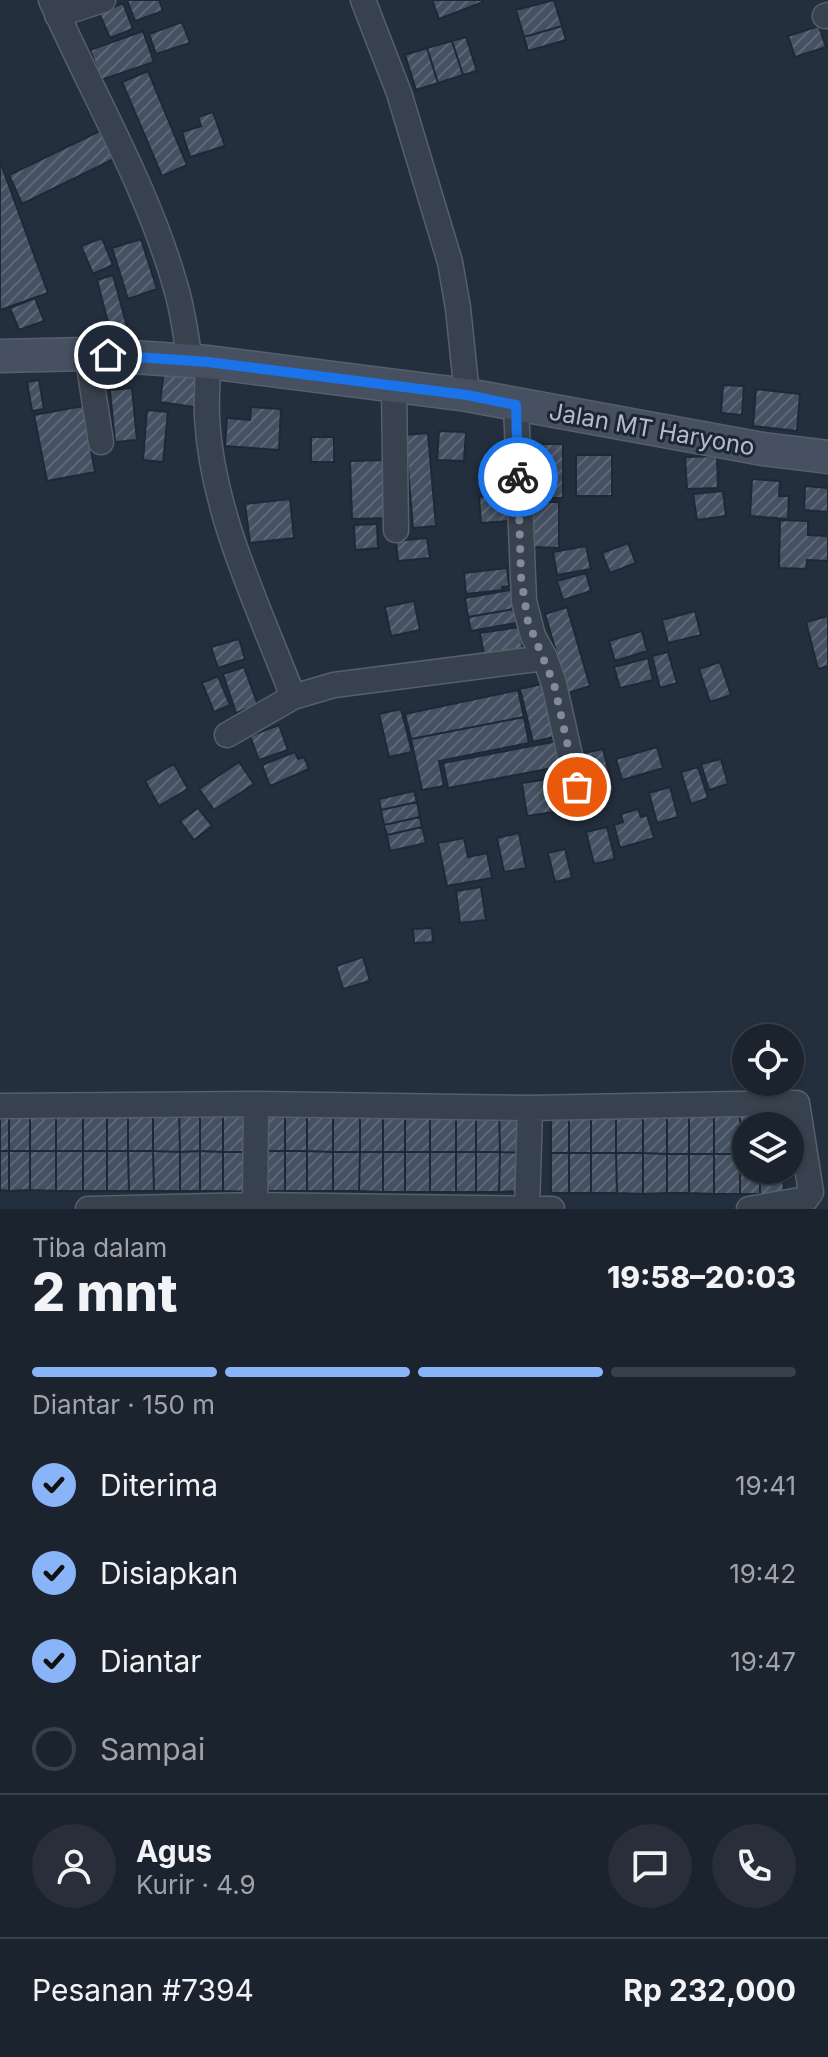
<!DOCTYPE html>
<html lang="id">
<meta charset="utf-8">
<style>
:root{--surface:#1b232e;--page:#282f3a;--text:#f1f3f6;--muted:#a0a4aa;--line:#39404a;--accent:#8ab4f8}
body{margin:0;font-family:Inter,sans-serif;background:var(--page);color:var(--text);height:100vh;display:flex;flex-direction:column;font-size:30px;white-space:nowrap}
*{box-sizing:border-box;margin:0}
p{font-size:26px;color:var(--muted)}
.icon{flex:none;width:44px;height:44px;fill:none;stroke:currentColor;stroke-width:2;stroke-linecap:round;stroke-linejoin:round}
.map{position:relative;height:1209px;overflow:hidden}
.sheet{display:flex;flex-direction:column;background:var(--surface);flex:1}
.sheet>*{flex:none}
.buttons{position:absolute;left:732px;top:1024px;display:grid;gap:16px}
.buttons a{display:grid;place-items:center;width:72px;height:72px;border-radius:50%;background:var(--surface);box-shadow:0 2px 6px #0004,0 0 0 2px var(--line);font-size:40px}
.pin{position:absolute;display:grid;place-items:center;width:68px;height:68px;color:#fff;margin:-34px;border:4px solid #fff;border-radius:50%;box-shadow:0 2px 8px #0007}
.courier{position:absolute;display:grid;place-items:center;width:80px;height:80px;margin:-40px;border:6px solid #1a73e8;border-radius:50%;background:#fff;color:#222;box-shadow:0 2px 10px #0007}
.overview em{font-style:normal;font-weight:800}
.overview div{display:flex;flex-direction:column-reverse}
.overview{display:flex;align-items:center;justify-content:space-between;height:136px;padding:0 32px}
h1{font-size:52px;font-weight:800;line-height:60px}
.bar{display:grid;grid-template-columns:repeat(4,1fr);gap:12px 8px;align-content:center;height:96px;padding:0 32px}
.bar i{height:10px;border-radius:6px;background:var(--line)}
.bar .on{background:var(--accent)}
.bar p{grid-column:span 4}
.line{display:flex;align-items:center;gap:20px;padding:0 32px;border-top:2px solid var(--line)}
.line div{flex:1}
.round{display:grid;place-items:center;flex:none;width:84px;height:84px;border-radius:42px;background:var(--page)}
ol{padding:0 32px;list-style:none}
li{display:flex;align-items:center;gap:24px;height:88px}
li p{margin-inline-start:auto}
li .icon{padding:8px;border-radius:50%;background:var(--accent);color:#111;stroke-width:4}
li:last-child{color:var(--muted)}
li i{width:44px;height:44px;border:4px solid var(--line);border-radius:50%}
.map>svg:first-child{display:block}
.building{fill:url(#building-hatch);stroke:#1f2835;stroke-width:2}
.lines{fill:none;stroke-linecap:round;stroke-linejoin:round}
.street-casing{stroke:#565f6c;stroke-width:27}
.secondary-casing{stroke:#565f6c;stroke-width:35}
.street{stroke:#38414e;stroke-width:24}
.secondary{stroke:#465061;stroke-width:32}
.done{stroke:#828b98;stroke-width:8;stroke-dasharray:0 14.4}
.route{stroke:#1a73e8;stroke-width:10}
.labels{text-anchor:middle;dominant-baseline:central;stroke-width:6;stroke-linejoin:round;paint-order:stroke}
.street-label{font-size:24px;fill:#b4bcc9;stroke:#1d2633}
</style>
<div class="map">
<svg width="828" height="1209" viewBox="0 0 828 1209">
<defs>
<pattern id="building-hatch" width="6" height="6" patternUnits="userSpaceOnUse" patternTransform="scale(2)"><rect width="6" height="6" fill="#455162"/><path d="M-1 1l2-2M0 6l6-6M5 7l2-2" fill="none" stroke="#5d6877"/></pattern>
</defs>
<rect width="100%" height="100%" fill="#242f3e"/>
<path class="building" d="M127,0H159L163,11L135,21Z
M432,0H482L483,2L439,19Z
M554,0L562,26L524,37L516,10Z
M123,3L133,29L110,38L99,13Z
M182,22L190,43L156,54L149,34Z
M562,26L566,40L528,51L524,37Z
M819,26L826,47L795,57L788,36Z
M143,31L154,62L101,80L90,50Z
M466,37L477,71L463,75L452,41Z
M452,41L463,75L438,83L427,48Z
M427,48L438,83L416,90L405,55Z
M148,71L187,165L162,176L122,82Z
M213,112L225,146L190,157L182,132L201,126L198,117Z
M106,128L120,156L22,204L9,175Z
M0,161L48,293L0,310Z
M102,238L113,265L93,274L81,246Z
M141,239L157,289L128,299L112,248Z
M113,275L128,330L111,334L97,280Z
M35,298L44,321L19,330L10,308Z
M164,371L204,376L200,408L160,402Z
M39,380L44,409L32,411L27,382Z
M723,385L744,386L742,415L721,413Z
M132,388L137,440L115,442L110,390Z
M756,389L800,394L797,431L753,426Z
M83,406L95,472L47,481L34,415Z
M251,407L281,409L279,450L225,446L227,418L250,420Z
M147,410L168,412L163,462L143,460Z
M439,431L466,432L464,461L437,460Z
M428,433L436,526L413,528L405,435Z
M311,437H334V462H311Z
M534,444H563V498H534Z
M576,455H612V496H576Z
M717,456L718,488L687,489L685,457Z
M387,460L389,518L352,519L350,461Z
M752,479L780,481L779,496H789L788,519L750,516Z
M805,486L828,488V512L804,510Z
M723,491L726,516L697,520L693,494Z
M509,495L511,521L481,523L479,497Z
M290,499L294,538L250,543L245,504Z
M533,502H559V548L533,547Z
M780,520L808,521V535L828,536V561L807,560L806,569L779,568Z
M377,524L378,548L355,550L354,525Z
M427,538L430,558L398,561L396,541Z
M628,543L636,563L610,573L602,553Z
M586,546L591,569L557,575L553,552Z
M507,568L509,586L502,587L503,590L466,594L464,573Z
M586,573L591,591L563,600L557,581Z
M516,589L520,608L468,617L465,598Z
M414,601L420,630L391,636L385,607Z
M567,607L590,686L568,693L545,614Z
M520,608L522,622L471,631L468,617Z
M695,611L701,635L668,643L662,620Z
M828,616V666L818,669L806,622Z
M519,627L523,650L484,655L480,633Z
M642,631L647,651L615,661L609,641Z
M239,639L245,659L218,668L211,647Z
M668,652L677,683L660,688L652,656Z
M648,658L653,680L620,688L614,667Z
M720,662L731,695L710,702L699,669Z
M244,667L258,705L236,713L223,674Z
M218,676L230,705L214,712L202,683Z
M546,683L558,736L533,742L520,689Z
M518,690L524,717L411,739L405,714Z
M401,709L412,752L389,757L379,714Z
M524,717L529,743L439,761L444,786L422,790L411,739Z
M279,725L288,750L259,760L250,736Z
M558,741L563,766L448,788L443,763Z
M657,747L663,768L622,780L616,759Z
M603,749L614,791L586,798L575,755Z
M295,752L298,759L304,757L309,769L270,786L262,765Z
M721,759L728,784L709,790L701,764Z
M239,762L254,784L214,810L199,789Z
M174,764L188,789L159,806L145,781Z
M698,767L708,798L691,804L681,772Z
M556,778L561,811L527,816L522,783Z
M670,787L678,817L657,823L649,793Z
M414,791L417,802L381,810L379,799Z
M417,802L420,817L384,825L381,810Z
M198,808L212,826L194,840L180,821Z
M638,809L641,817L647,815L654,838L620,848L614,825L623,822L621,814Z
M420,817L422,827L387,835L384,825Z
M422,827L426,843L390,851L387,835Z
M607,827L615,859L594,864L586,832Z
M519,833L526,868L504,872L497,838Z
M464,838L468,857L487,853L492,878L447,886L438,843Z
M565,849L572,878L555,882L548,853Z
M481,887L486,920L460,923L456,891Z
M432,928L433,942L414,943L413,929Z
M363,957L370,981L343,989L336,966Z
M0,1107H9V1151H0Z
M9,1107H30V1151H9Z
M30,1107L56,1108V1151H30Z
M56,1108H83V1151H56Z
M83,1108H107V1151H83Z
M107,1108H128V1151H107Z
M128,1108H153V1151H128Z
M153,1108H179L180,1152L153,1151Z
M179,1108H200V1151L180,1152Z
M200,1108H223V1152L200,1151Z
M223,1108H253L254,1152H223Z
M267,1108H285V1151H267Z
M285,1108H307V1151H285Z
M307,1108H333V1152L307,1151Z
M333,1108H360V1152H333Z
M360,1108H383V1152H360Z
M383,1108H405V1152H383Z
M405,1108L430,1109V1152H405Z
M430,1109H456V1152H430Z
M456,1109H476V1152H456Z
M476,1109H499L500,1152H476Z
M499,1109L522,1113L523,1153L500,1152Z
M551,1110H569V1153H551Z
M569,1110H591V1153H569Z
M591,1110H616V1153H591Z
M616,1110H643V1153H616Z
M643,1110H667V1154L643,1153Z
M667,1110L689,1111V1154H667Z
M689,1111H714V1154H689Z
M714,1111H740V1154H714Z
M740,1111H760V1126H746V1154H740Z
M760,1111H783V1126H760Z
M0,1151H9V1191L0,1190Z
M9,1151H30V1190L9,1191Z
M30,1151H56V1191L30,1190Z
M56,1151H83V1191H56Z
M83,1151H107V1191H83Z
M107,1151H128L129,1191H107Z
M128,1151H153L154,1191H129Z
M153,1151L180,1152V1191H154Z
M200,1151L223,1152V1191H200Z
M200,1151V1191H180V1152Z
M267,1151H285V1191H267Z
M285,1151H307V1191H285Z
M307,1151L333,1152V1191H307Z
M223,1152H254L253,1192L223,1191Z
M333,1152H360L359,1191H333Z
M360,1152H383V1192L359,1191Z
M383,1152H405V1192H383Z
M405,1152H430V1192H405Z
M430,1152H456V1192H430Z
M456,1152H476V1192H456Z
M476,1152H500L499,1192H476Z
M500,1152L523,1153V1191L499,1192Z
M551,1153H569V1193H551Z
M569,1153H591V1193H569Z
M591,1153H616L617,1193H591Z
M616,1153H643V1194L617,1193Z
M643,1153L667,1154V1193L643,1194Z
M667,1154H689V1193H667Z
M689,1154H714V1194L689,1193Z
M714,1154H740V1194H714Z
M740,1154H746V1170H760V1194H740Z
M760,1170H783L784,1194H760Z"/>
<g class="lines">
<g class="street-casing">
<path id="street" d="M51,0C93,95 148,188 176,288C183,311 186,337 190,361
M363,0L399,93L450,262L458,308L467,395
M57,15L103,0
M825,16L828,15
M87,354L101,442
M208,362C208,380 206,399 207,417C212,514 259,607 293,697
M394,387L396,530
M516,405L524,601L533,636L545,658L554,684L577,787
M227,735L293,697L334,685L545,658
M0,1106L256,1104L530,1108L797,1103L811,1192L806,1199L749,1209
M255,1205L256,1104
M88,1209L255,1205L552,1209
M527,1209L530,1108"/>
</g>
<g class="secondary-casing">
<path id="secondary" d="M0,356L87,354L208,362L467,395L763,449L828,457"/>
</g>
<use href="#street" class="street"/>
<use href="#secondary" class="secondary"/>
</g>
<g class="lines">
<path class="done" d="M518,477L521,577L528,622L554,684L577,787"/>
<path class="route" d="M108,355L208,362L467,395L516,405L518,477"/>
</g>
<g class="labels">
<g class="street-label">
<text transform="translate(652 429) rotate(10)">Jalan MT Haryono</text>
</g>
</g>
</svg>
<div class="buttons">
<a><svg class="icon" aria-label="locate" viewBox="0 0 24 24"><circle cx="12" cy="12" r="6"/><path d="M12 2v4M12 18v4M2 12h4M18 12h4"/></svg></a>
<a><svg class="icon" aria-label="layers" viewBox="0 0 24 24"><path d="M12 4l9 5-9 5-9-5zM3 14l9 5 9-5"/></svg></a>
</div>
<div class="pin" style="left:577px;top:787px;background:#ea580c"><svg class="icon" aria-label="bag" viewBox="0 0 24 24"><path d="M5 8h14l-1 12H6zM9 8a3 3 0 0 1 6 0"/></svg></div>
<div class="pin" style="left:108px;top:355px;background:#1f2937"><svg class="icon" aria-label="home" viewBox="0 0 24 24"><path d="M3 11l9-7 9 7M6 9v11h12V9"/></svg></div>
<div class="courier" style="left:518px;top:477px"><svg class="icon" aria-label="bike" viewBox="0 0 24 24"><circle cx="6" cy="16" r="4"/><circle cx="18" cy="16" r="4"/><path d="M6 16l4-8h5l3 8M10 8l3 8H6M13 5h3"/></svg></div>
</div>
<section class="sheet">
<div class="overview"><div><h1>2 mnt</h1><p>Tiba dalam</p></div><em>19:58–20:03</em></div>
<div class="bar"><i class="on"></i><i class="on"></i><i class="on"></i><i></i><p>Diantar · 150 m</p></div>
<ol>
<li><svg class="icon" aria-label="check" viewBox="0 0 24 24"><path d="M5 12l5 5 9-10"/></svg>Diterima<p>19:41</p></li>
<li><svg class="icon" aria-label="check" viewBox="0 0 24 24"><path d="M5 12l5 5 9-10"/></svg>Disiapkan<p>19:42</p></li>
<li><svg class="icon" aria-label="check" viewBox="0 0 24 24"><path d="M5 12l5 5 9-10"/></svg>Diantar<p>19:47</p></li>
<li><i></i>Sampai</li>
</ol>
<div class="line" style="height:144px"><a class="round"><svg class="icon" aria-label="person" viewBox="0 0 24 24"><circle cx="12" cy="8" r="4"/><path d="M4 21q1-7 8-7t8 7"/></svg></a><div><b>Agus</b><p>Kurir · 4.9</p></div><a class="round"><svg class="icon" aria-label="chat" viewBox="0 0 24 24"><path d="M4 5h16v11H9l-5 4z"/></svg></a><a class="round"><svg class="icon" aria-label="phone" viewBox="0 0 24 24"><path d="M5 4h4l2 5-3 2q2 4 5 5l2-3 5 2v4C11 20 4 13 5 4z"/></svg></a></div>
<div class="line" style="height:104px"><div>Pesanan #7394</div><b>Rp 232,000</b></div>
</section>
